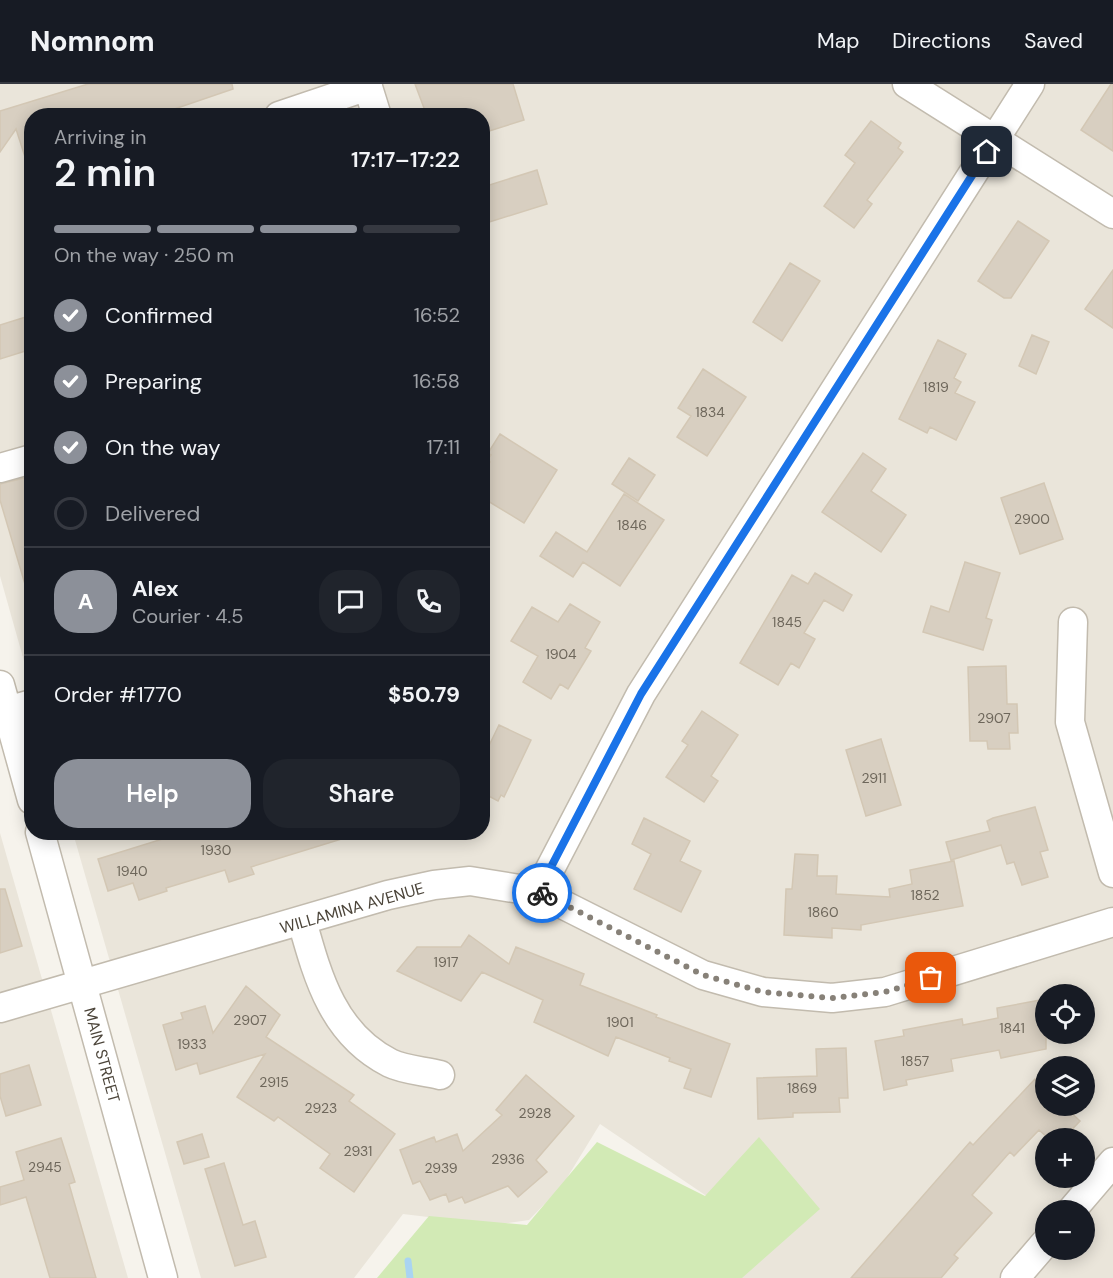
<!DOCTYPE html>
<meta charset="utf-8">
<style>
:root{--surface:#171b24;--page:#20242c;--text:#f1f3f6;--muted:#9ea1a6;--line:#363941;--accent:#8c9099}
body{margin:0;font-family:"DM Sans",sans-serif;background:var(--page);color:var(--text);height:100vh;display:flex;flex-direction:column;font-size:22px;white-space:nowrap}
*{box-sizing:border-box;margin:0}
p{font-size:20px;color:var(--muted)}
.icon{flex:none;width:33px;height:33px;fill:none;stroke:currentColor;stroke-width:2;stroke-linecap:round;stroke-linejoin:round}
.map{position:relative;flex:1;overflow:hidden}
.drawer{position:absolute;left:24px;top:24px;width:466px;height:732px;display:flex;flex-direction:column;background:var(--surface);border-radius:24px;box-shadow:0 3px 15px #0003}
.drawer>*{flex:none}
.tools{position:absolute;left:1035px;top:900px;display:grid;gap:12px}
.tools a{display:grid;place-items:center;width:60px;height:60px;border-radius:50%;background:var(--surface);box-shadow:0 3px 15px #0003;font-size:30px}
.pin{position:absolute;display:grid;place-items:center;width:51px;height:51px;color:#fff;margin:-26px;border-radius:12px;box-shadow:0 3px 9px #0006}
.courier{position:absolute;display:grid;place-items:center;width:60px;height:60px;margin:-30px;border:4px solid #1a73e8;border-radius:50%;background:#fff;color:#222;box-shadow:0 2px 8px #0007}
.head em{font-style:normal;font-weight:600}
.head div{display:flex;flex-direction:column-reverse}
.head{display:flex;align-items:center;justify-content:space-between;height:102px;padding:0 30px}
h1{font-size:39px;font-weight:600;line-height:45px}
.bar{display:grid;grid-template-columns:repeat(4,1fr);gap:9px 6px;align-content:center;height:72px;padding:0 30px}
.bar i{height:8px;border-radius:4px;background:var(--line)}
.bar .active{background:var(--accent)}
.bar p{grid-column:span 4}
.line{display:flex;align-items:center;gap:15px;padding:0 30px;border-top:2px solid var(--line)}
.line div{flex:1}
.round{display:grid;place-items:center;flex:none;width:63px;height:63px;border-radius:24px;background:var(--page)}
ol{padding:0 30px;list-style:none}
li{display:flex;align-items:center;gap:18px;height:66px}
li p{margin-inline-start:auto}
li .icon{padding:6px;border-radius:50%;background:var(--accent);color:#fff;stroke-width:4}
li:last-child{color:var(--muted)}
li i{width:33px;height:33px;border:3px solid var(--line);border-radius:50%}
.primary-button{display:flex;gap:12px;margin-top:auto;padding:12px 30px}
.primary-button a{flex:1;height:69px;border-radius:24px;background:var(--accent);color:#fff;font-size:24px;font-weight:600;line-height:69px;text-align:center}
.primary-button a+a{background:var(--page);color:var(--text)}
header{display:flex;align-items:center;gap:36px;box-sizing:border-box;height:84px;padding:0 30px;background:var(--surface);border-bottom:2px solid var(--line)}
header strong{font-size:28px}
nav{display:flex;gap:33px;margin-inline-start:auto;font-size:21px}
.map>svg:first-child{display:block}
.residential{fill:#eae5da;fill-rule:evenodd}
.green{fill:#d2eab5}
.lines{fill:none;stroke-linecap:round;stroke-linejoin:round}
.stream{stroke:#a9d4f2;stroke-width:7}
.building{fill:#d8cfc1;stroke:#d3c7b4;stroke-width:1.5}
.minor-casing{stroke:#c2bbae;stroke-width:31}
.minor{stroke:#fff;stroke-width:28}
.done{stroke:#878178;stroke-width:6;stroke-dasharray:0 10.8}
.route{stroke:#1a73e8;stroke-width:8}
.labels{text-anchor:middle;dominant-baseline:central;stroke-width:5;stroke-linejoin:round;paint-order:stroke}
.number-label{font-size:14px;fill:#6e675b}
.street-label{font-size:16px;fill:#4b4439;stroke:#fff}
</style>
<header>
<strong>Nomnom</strong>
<nav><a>Map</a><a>Directions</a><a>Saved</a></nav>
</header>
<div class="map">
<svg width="1113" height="1194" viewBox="0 0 1113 1194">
<rect width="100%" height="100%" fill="#f6f3ec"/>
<path class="residential" d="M0,0H1113V1194H711L748,1140L600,1040L562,1102L529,1136L495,1141L403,1130L354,1194H201L73,749L483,748V32H32L31,602L0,492ZM1046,910H1084V950H1046ZM1046,982H1084V1022H1046ZM1046,1054H1084V1094H1046ZM1046,1126H1084V1166H1046Z
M0,749L128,1194H0Z"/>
<path class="green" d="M759,1053L820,1125L742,1194H377L429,1132L527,1141L597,1058L705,1112Z"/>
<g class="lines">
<path class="stream" d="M408,1177L410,1194"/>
</g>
<path class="building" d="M88,0H232L233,5L154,32H32V79H27L16,45L0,68V27Z
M415,0H513L524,36L483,49V32H427Z
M1111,0H1113V67L1081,46Z
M871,37L901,59L898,64L903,68L867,116L872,120L854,144L824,122L855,79L845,71Z
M537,86L547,120L483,140V103Z
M1018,137L1049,157L1011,214H1004L978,197Z
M790,179L820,197L782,257L753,238Z
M1113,186V244L1085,225Z
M32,231V265L0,275V241Z
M1032,251L1049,258L1036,290L1019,282Z
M938,256L966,270L954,294L961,298L955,309L975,318L956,356L930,343L927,349L899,335Z
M703,285L746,313L707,372L677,353L691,332L678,324Z
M500,350L557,386L524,439L483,414V389L490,378L487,376L491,371L488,369Z
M863,369L886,385L871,407L906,431L881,468L822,428Z
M629,374L655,391L638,417L612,400Z
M32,392V506L27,507L0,416V400Z
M1044,399L1063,455L1020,470L1001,414Z
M624,410L664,436L620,502L583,478L573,493L540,472L556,448L587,468Z
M965,478L1000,489L986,534L992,536L983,566L923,548L931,522L949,528Z
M815,489L852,511L843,527L824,516L804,549L815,555L799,584L791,579L778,601L740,579L792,491L808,500Z
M570,520L600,538L585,564L591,567L568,605L560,600L551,615L523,598L538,572L511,557L532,523L558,538Z
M1006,582L1007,620H1017L1018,649H1009L1010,665H988L987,657H970L968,583Z
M702,627L738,651L711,692L718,697L704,718L666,693L688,661L682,657Z
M499,641L531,656L504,713L501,711L498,717L483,709V674Z
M881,655L901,721L866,732L846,666Z
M1035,723L1048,766L1040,768L1048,793L1022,801L1014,778L1007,780L1001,761L951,776L946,758L990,747L987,737L993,734Z
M644,734L690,757L680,777L701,787L681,828L634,805L651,770L632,760Z
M185,748H204L205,754L221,748H347L348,753L251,783L254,790L229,798L225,786L166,804L167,807L139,816L133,799L108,807L98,775Z
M795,770L818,771L817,792H837L836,810L890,813L889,805L912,800L910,786L954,777L963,822L861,841V846L832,844V854L784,851L786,805H792Z
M0,805H5L22,862L0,869Z
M469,851L509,880L516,863L584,890L580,901L657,931L656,933L730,960L711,1013L684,1004L691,985L669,977L670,974L616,953L608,972L534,938L543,916L482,888L461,917L397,887L417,863H461Z
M246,902L280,931L266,953L354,1011L349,1017L395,1050L354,1108L320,1084L330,1070L278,1033L274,1037L237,1013L265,970L200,990L197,979L176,986L163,941L183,935L181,929L205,922L213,949Z
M1046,915V965L1001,974L999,966L951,975L953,987L906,996L907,1001L884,1006L875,957L904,952L903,946L962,935L963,941L998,934L997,924Z
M846,964L848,1014H839L840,1028L793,1029V1033L758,1035L757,994L817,992L816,965Z
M29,981L41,1021L6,1032L0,1012V990Z
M526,991L574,1032L536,1076L547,1088L518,1113L508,1102L465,1119L462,1113L449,1118L446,1110L430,1116L420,1097L413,1100L400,1066L434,1053L436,1058L457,1050L463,1067L502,1031L496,1026Z
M1035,995L1046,1005V1022H1064L1080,1037L1064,1054H1048L1039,1046L1014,1072L1010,1068L972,1111L992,1129L954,1171L958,1174L941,1194H851L970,1058L973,1061Z
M202,1050L209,1073L184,1080L177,1058Z
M61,1054L75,1098L69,1100L96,1194H50L26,1113L0,1121V1103L24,1096L16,1068Z
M224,1079L243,1141L255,1137L266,1173L235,1182L205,1085Z"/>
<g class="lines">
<g class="minor-casing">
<path id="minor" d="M367,0L377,32
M907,0L1113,130
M279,32L368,2
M0,384L32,375
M1073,538L1070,638L1113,789
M0,601L32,716
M7,627L32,620
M40,748L163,1194
M538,808L641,610L1030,0
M302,837C318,894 333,950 390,979C404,986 425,987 440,991
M0,924L388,811L434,801L470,797L538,808L703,891L763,908L832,914L885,908L1113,838
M1072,1126L1113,1078
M1015,1194L1046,1158"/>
</g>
<use href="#minor" class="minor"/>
</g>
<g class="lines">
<path class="done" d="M542,809L703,891L763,908L832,914L885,908L931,894"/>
<path class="route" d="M542,809L538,808L641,610L987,68"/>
</g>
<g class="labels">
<g class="number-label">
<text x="936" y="303">1819</text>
<text x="710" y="328">1834</text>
<text x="1032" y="435">2900</text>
<text x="632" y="441">1846</text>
<text x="787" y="538">1845</text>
<text x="561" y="570">1904</text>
<text x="994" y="634">2907</text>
<text x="874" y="694">2911</text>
<text x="216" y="766">1930</text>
<text x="132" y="787">1940</text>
<text x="925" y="811">1852</text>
<text x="823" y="828">1860</text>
<text x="446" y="878">1917</text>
<text x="250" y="936">2907</text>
<text x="620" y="938">1901</text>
<text x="1012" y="944">1841</text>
<text x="192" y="960">1933</text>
<text x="915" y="977">1857</text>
<text x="274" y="998">2915</text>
<text x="802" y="1004">1869</text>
<text x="321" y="1024">2923</text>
<text x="535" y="1029">2928</text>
<text x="358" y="1067">2931</text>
<text x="508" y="1075">2936</text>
<text x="45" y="1083">2945</text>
<text x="441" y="1084">2939</text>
</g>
<g class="street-label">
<text transform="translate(352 824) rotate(-16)">WILLAMINA AVENUE</text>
<text transform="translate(102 971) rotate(75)">MAIN STREET</text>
</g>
</g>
</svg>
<div class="tools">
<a><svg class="icon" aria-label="locate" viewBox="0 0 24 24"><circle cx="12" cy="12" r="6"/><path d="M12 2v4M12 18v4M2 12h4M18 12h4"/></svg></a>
<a><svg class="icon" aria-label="layers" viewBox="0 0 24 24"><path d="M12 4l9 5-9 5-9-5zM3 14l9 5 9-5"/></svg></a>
<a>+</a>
<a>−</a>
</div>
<div class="pin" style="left:931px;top:894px;background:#ea580c"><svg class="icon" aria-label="bag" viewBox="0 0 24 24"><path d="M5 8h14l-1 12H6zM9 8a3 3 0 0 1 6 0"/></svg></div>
<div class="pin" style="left:987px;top:68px;background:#1f2937"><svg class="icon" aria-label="home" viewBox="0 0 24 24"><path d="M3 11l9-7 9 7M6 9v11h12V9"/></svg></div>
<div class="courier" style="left:542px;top:809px"><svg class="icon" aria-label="bike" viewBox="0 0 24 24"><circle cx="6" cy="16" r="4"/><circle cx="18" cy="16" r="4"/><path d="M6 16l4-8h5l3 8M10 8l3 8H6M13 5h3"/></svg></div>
<section class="drawer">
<div class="head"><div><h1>2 min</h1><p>Arriving in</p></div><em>17:17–17:22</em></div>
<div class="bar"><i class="active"></i><i class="active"></i><i class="active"></i><i></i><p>On the way · 250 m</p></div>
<ol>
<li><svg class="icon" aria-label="check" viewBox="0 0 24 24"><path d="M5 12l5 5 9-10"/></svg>Confirmed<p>16:52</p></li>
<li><svg class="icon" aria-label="check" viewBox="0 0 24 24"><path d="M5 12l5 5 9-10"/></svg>Preparing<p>16:58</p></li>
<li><svg class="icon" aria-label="check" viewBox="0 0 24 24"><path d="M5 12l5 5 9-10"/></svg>On the way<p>17:11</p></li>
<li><i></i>Delivered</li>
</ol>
<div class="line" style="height:108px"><b class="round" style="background:var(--accent);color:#fff">A</b><div><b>Alex</b><p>Courier · 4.5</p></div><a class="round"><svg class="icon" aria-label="chat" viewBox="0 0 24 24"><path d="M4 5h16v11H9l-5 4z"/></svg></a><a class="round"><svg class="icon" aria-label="phone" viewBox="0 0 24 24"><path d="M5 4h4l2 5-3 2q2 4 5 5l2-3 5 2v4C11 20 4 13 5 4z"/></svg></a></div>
<div class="line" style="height:78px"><div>Order #1770</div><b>$50.79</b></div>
<div class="primary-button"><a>Help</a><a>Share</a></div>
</section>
</div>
